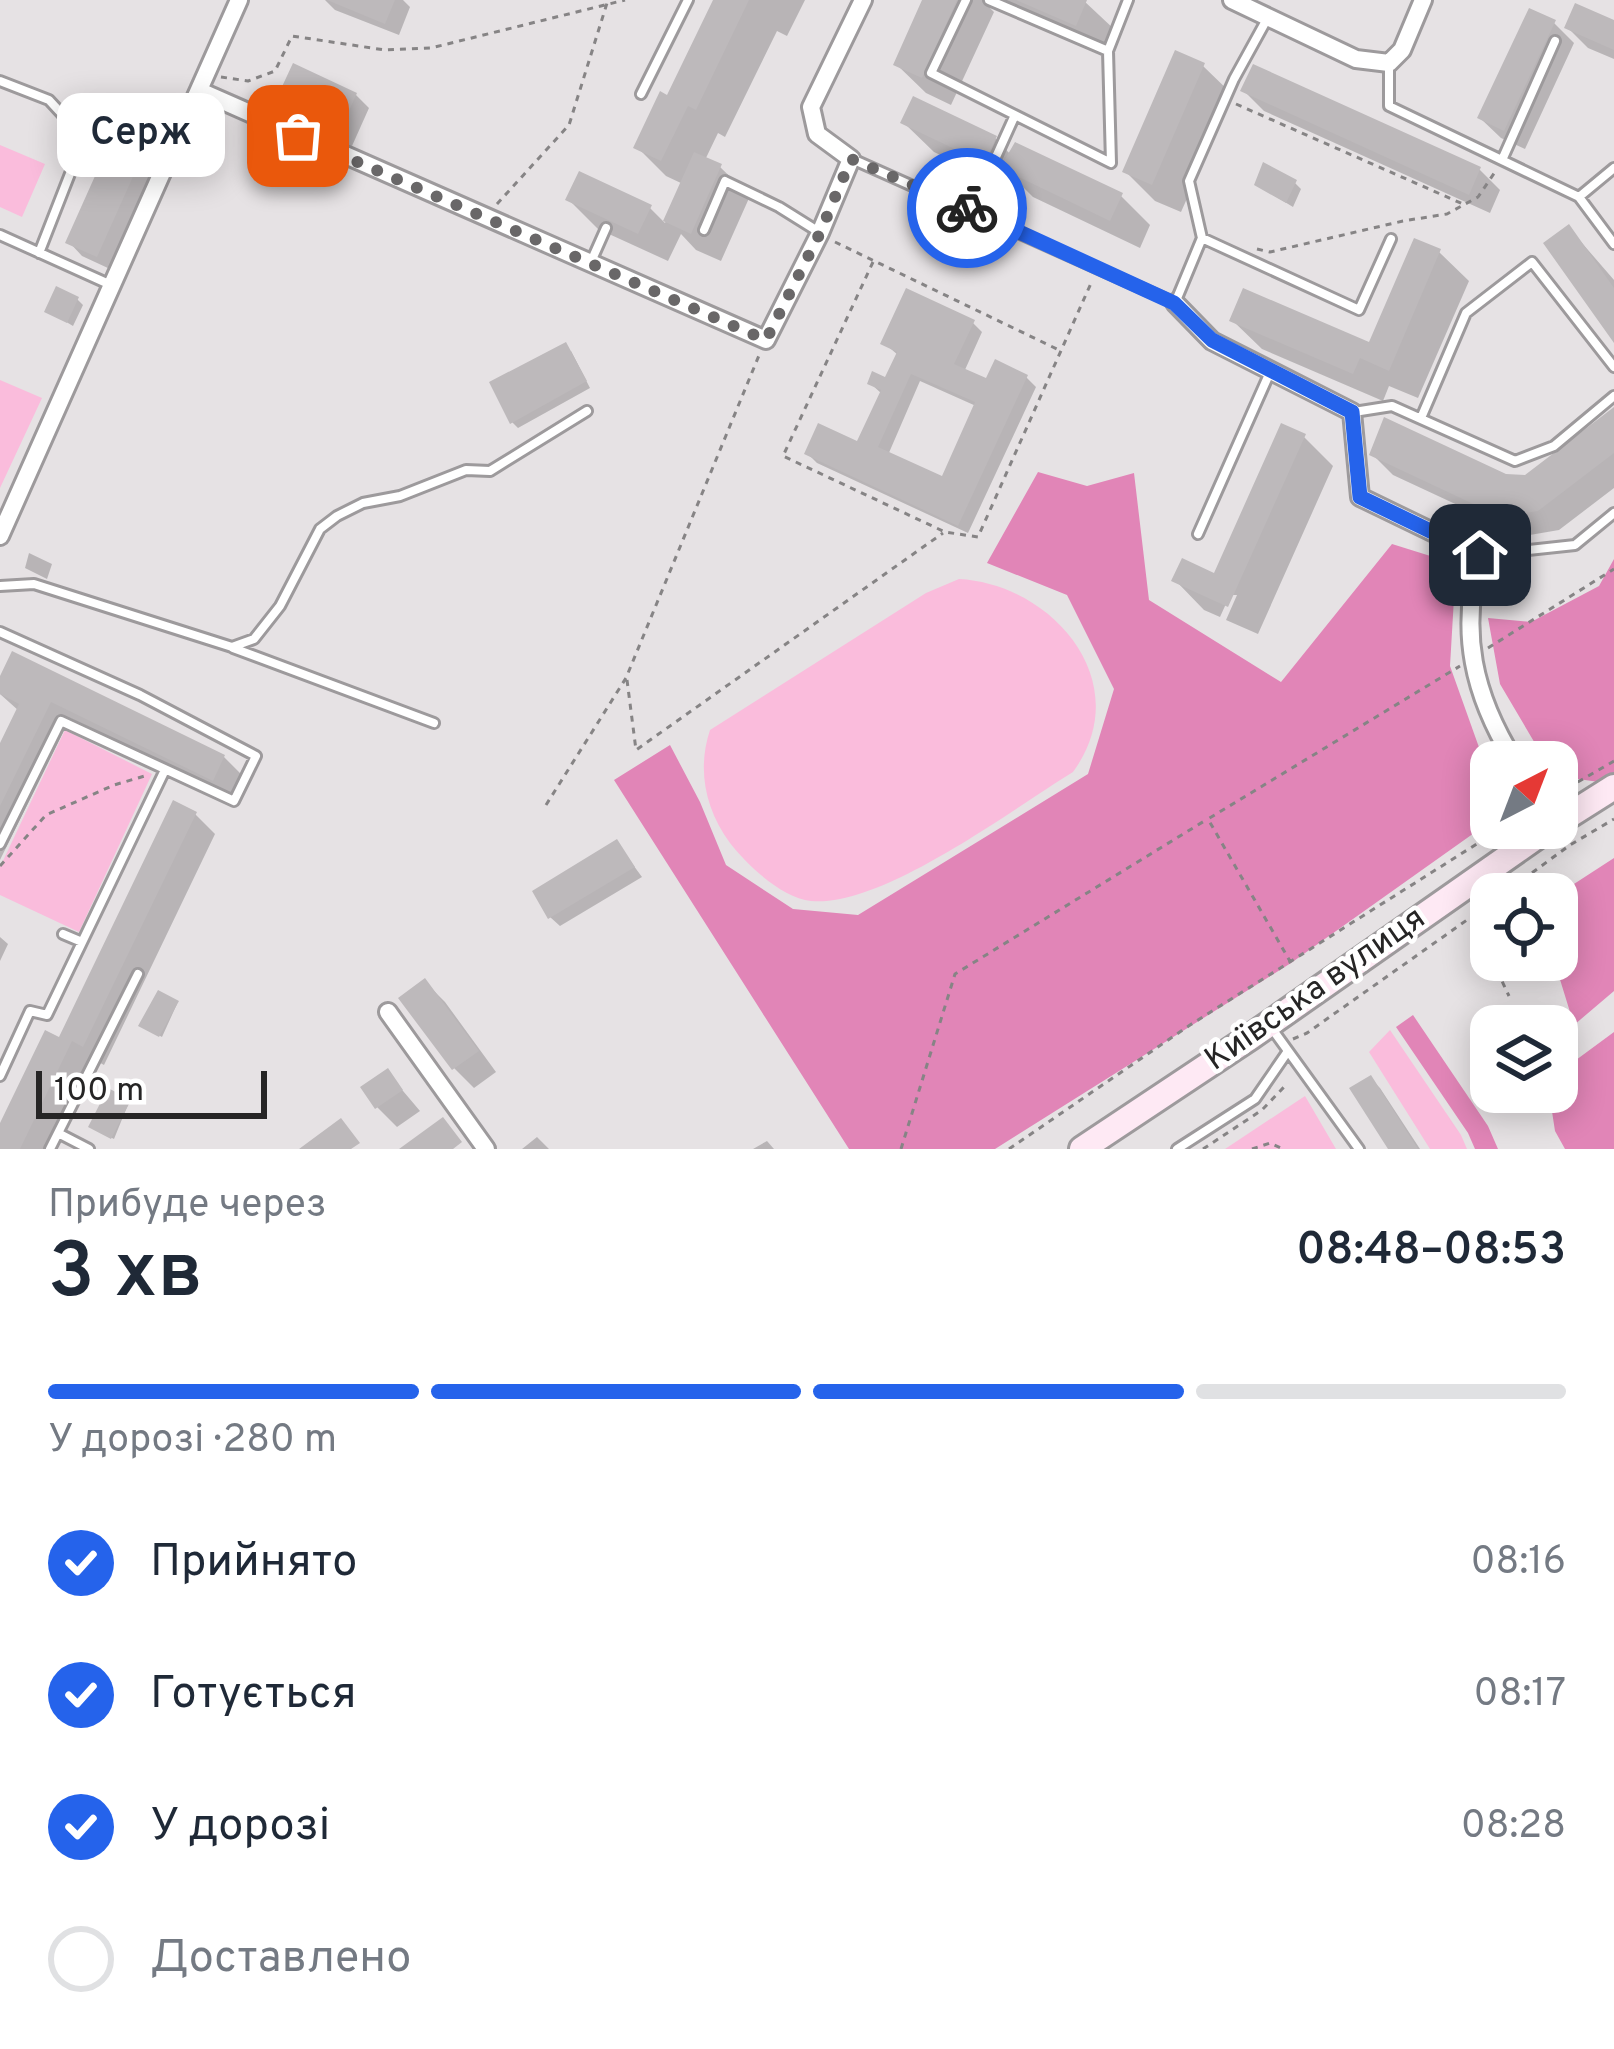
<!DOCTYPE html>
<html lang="uk">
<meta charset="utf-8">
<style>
:root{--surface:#fff;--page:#f6f6f7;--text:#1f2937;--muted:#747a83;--line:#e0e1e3;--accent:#2563eb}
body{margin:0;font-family:Overpass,sans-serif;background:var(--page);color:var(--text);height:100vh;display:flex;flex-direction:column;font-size:45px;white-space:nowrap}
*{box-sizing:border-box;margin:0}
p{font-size:39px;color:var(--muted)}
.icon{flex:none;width:66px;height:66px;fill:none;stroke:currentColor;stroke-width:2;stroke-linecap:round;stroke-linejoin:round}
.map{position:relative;height:1149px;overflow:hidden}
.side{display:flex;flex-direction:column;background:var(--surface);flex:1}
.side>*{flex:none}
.needle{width:78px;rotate:42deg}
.tools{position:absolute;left:1470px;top:741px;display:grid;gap:24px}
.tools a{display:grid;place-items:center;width:108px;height:108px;border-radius:24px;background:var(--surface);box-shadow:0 6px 30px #0003;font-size:60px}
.scale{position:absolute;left:36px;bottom:30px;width:231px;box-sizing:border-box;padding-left:12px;border:6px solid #262525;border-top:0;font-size:33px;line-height:42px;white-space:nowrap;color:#262525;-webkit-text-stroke:9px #fff;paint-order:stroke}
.pin{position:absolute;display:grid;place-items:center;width:102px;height:102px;color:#fff;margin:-51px;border-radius:24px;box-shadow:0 6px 18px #0006}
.courier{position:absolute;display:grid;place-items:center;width:120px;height:120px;margin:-60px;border:9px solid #2563eb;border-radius:50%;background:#fff;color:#222;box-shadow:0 3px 15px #0007}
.bubble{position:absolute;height:84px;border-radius:24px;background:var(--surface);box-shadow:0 6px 30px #0003;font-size:39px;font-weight:600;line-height:84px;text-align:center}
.headline em{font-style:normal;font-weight:600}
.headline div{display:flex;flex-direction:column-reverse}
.headline{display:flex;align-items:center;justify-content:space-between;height:204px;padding:0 48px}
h1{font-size:78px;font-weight:600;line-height:90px}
.bar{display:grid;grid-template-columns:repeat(4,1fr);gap:18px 12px;align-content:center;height:144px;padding:0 48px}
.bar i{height:15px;border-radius:9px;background:var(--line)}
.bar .on{background:var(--accent)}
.bar p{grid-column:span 4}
ol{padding:0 48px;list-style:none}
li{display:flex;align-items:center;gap:36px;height:132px}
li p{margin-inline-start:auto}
li .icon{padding:12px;border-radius:50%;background:var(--accent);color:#fff;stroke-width:4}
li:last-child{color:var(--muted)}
li i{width:66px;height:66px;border:6px solid var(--line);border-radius:50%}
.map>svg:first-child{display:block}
.green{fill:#fabcdc}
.forest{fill:#e185b7}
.shadow{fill:#0003;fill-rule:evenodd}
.building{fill:#bdb9bb;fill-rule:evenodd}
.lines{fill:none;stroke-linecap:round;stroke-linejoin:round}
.lane-casing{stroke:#9d9a9c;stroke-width:14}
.street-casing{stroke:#9d9a9c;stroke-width:22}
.secondary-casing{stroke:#9d9a9c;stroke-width:30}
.path{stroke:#868485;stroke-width:3;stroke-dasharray:6 6;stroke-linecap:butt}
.lane{stroke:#fff;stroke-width:8}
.street{stroke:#fff;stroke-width:16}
.secondary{stroke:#fee9f4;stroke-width:24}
.done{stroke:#696768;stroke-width:12;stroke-dasharray:0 21.6}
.route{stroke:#2563eb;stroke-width:15}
.labels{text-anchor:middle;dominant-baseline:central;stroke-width:9;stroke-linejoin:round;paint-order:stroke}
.street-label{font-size:33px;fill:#262525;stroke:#fff}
</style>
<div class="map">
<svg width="1614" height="1149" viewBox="0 0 1614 1149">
<rect width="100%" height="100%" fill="#e6e2e4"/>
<path class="green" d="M0,145L45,164L22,217L0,207Z
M0,380L42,398L0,488Z
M959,579C1053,584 1138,683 1073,772C1011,810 882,908 811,901C782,898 747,865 730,843C705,809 697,769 710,730L926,593Z
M65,730L152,774L79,932L0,895V867Z
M1390,1030L1461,1135L1467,1149H1430L1369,1052Z
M1305,1096L1336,1149H1225Z"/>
<path class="forest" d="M1038,472L1087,486L1134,473L1149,600L1281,682L1392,544L1456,564L1450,666L1491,781V821L1291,963L995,1149H849L614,780L670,745L700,802L726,865L793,909L858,915L1088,774L1114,689L1067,595L987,563Z
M1614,559V772L1599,782L1557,776V762H1546L1500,684L1488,618L1531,622L1599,586Z
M1614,858V991L1574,1025L1554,960L1557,895Z
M1413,1015L1488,1126L1498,1149H1475L1468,1133L1396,1027Z
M1614,1032V1149H1565L1555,1131L1549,1092H1557V1074Z"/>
<path class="shadow" d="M325,0H403L410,7L399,35L335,10Z
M716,0H805L787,36L777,31L725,137L718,133L705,160L720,167L750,196L721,261L696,250L681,234L668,261L598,229L569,200L650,208L665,223L683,184L666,176L637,147L669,99Z
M926,0H982L994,12L951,105L926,93L896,64Z
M992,0H1083L1115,30L1106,53Z
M1554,23L1574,43L1525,149L1501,138L1480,118Z
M1614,23V59L1588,48L1568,28Z
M1203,66L1233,95L1181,212L1155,201L1125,171Z
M1244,91L1480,170L1500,190L1490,213L1264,111Z
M356,95L369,108L352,146L290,118L277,105Z
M904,123L995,138L1011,155L1121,196L1150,225L1140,248L1033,197L1018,182L1014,190L934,152Z
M151,135L165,148L110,269L82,256L69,242Z
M1295,183L1301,189L1293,207L1257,185Z
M1569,228L1614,280V338Z
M1439,252L1469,281L1418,398L1389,386L1383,401L1262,349L1232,320L1371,346Z
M77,299L83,305L73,326L48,311Z
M973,323L982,332L964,372L987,382L1026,377L1036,387L968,533L817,463L807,453L858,445L882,394L870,383L886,381L898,355L884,343ZM920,381L976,406L943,480L888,455Z
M571,351L590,388L518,428L512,422Z
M1614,411V488L1559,530L1524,536L1393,475L1372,454L1526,478Z
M1304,437L1333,466L1258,634L1226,620L1237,595H1230L1220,617L1204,610L1175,580L1216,577Z
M29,553L52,564L47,579L25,568Z
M0,683L224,757L242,775L232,796L70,718L0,860V750L19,711L0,694Z
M195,814L215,834L104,1065L93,1059L50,1149H0V1129L61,1041Z
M617,843L642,877L560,926L550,917Z
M0,937L8,944L0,961Z
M425,982L445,1002L496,1072L474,1088L454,1068Z
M177,1004L162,1037L144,1027Z
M387,1072L420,1111L397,1127L377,1107Z
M1371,1079L1380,1088L1420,1149H1393Z
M129,1102L114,1139L94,1129Z
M537,1137L549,1149H522Z
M767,1141L774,1149H753Z"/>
<path class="building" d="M327,0H395L385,24Z
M713,0H749L696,110L688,106L661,161L633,148L660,91L667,95Z
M922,0H957L922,78L893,65Z
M1016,0H1087L1076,26Z
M1575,3L1614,20V50L1564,28Z
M1529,8L1556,20L1504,131L1477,118Z
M1175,50L1205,63L1152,185L1122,172Z
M293,63L357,93L338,135L273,106Z
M1253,64L1481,167L1469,195L1240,91Z
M913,96L997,136L984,163L900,123Z
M121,118L153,132L97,257L65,243Z
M1015,142L1123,193L1110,221L1000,168Z
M694,152L722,164L691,234L663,221Z
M1263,162L1297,180L1286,203L1254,185Z
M579,171L652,205L638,234L565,200Z
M1569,224L1614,288V343L1543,243Z
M1414,238L1441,249L1389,371L1360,358L1353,374L1229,321L1243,288L1369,342Z
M56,286L79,297L67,323L44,312Z
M906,288L975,320L954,364L986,378L995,359L1028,375L958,526L804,454L818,423L857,441L881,390L867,384L872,371L885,377L897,352L880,344ZM911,374L975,402L942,476L878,447Z
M566,342L587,381L510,424L489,382Z
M1614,407V453L1538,511L1501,517L1369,455L1384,417L1506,474L1525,475Z
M1281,423L1306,434L1228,607L1171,581L1182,558L1214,573Z
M12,651L225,755L213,781L51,702L0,806V743L19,704L0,694V676Z
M173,800L197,812L83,1047L72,1041L20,1149H0V1123L45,1030L59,1037Z
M617,839L635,867L548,919L532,891Z
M425,978L479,1051L452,1070L398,998Z
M158,990L179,1001L159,1037L138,1026Z
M388,1068L403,1090L375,1109L360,1087Z
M1371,1075L1418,1149H1388L1349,1088Z
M108,1088L131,1100L111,1139L88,1127Z
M443,1117L462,1142L453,1149H399Z
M341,1118L360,1143L351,1149H299Z"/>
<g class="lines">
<g class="lane-casing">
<path id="lane" d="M966,0L931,73L1015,115L972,210
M989,0L1108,51L1128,0
M1389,65V106L1579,197L1614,244
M0,81L49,100L84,138L39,253
M641,94L688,0
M1015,115L1111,163L1108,51
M852,159L1175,303L1202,238L1189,181L1234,79L1267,19
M1502,160L1555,41
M1579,197L1614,168
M704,230L725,181L779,207L819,232
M0,235L111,285
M1202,238L1359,310L1391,239
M590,264L606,228
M1354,412L1392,406L1515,461L1554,446L1614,396
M1421,418L1466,313L1532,262L1614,367
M1198,534L1271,370
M1483,555L1575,545L1614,513
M0,586L34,584L232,647L254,639L280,606L320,529L337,516L363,503L400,496L466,470L490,471L587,411
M0,632L140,695L256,756L234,801L61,721L0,844
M233,648L434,723
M63,934L82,942
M1273,1030L1359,1149
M0,1076L30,1011L47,1015L164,772
M58,1133L89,1149
M50,1149L138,974
M1177,1149L1255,1099L1288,1051"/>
</g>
<g class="street-casing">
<path id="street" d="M1232,0L1356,59L1389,63L1402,50L1423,0
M200,91L766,340L820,233L851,159L817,134L811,107L863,0
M1175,303L1212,341L1352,412L1360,497L1480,555C1459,632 1473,695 1515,762
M0,536L239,0
M388,1012L486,1149"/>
</g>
<g class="secondary-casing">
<path id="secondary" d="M1557,823L1614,787
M1082,1149L1252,1036L1549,828"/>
</g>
<path class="path" d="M221,77L248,81L275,71L292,36L385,50L431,48L625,0
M1236,104L1463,204
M497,204L569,125L608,0
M835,242L1059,350
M1257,249L1270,252L1403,221L1447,214L1478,197L1495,172
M873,262L783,456L945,532L978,537L1092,281
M1488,648L1614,569
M627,680L636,750L943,533
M1557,794L1614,761
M546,805L626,678L760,353
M0,866L46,815L114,785L148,775
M1503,894L1570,845L1614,819
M1473,919L1491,957
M1492,960L1509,996
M1291,963L1208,819L1460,666
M1293,1039L1307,1033L1491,903
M901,1149L955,974L1206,820
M1009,1149L1190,1025L1502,828
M1203,1149L1262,1110L1284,1087L1282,1083
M1252,1149L1270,1143L1283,1149"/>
<use href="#lane" class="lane"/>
<use href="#street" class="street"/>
<use href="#secondary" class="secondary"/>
</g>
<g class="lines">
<path class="done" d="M298,136L766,340L820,233L851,159L967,208"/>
<path class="route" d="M967,208L1174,303L1212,340L1352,412L1360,497L1480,555"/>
</g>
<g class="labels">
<g class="street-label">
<text transform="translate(1316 990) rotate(-35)">Київська вулиця</text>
</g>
</g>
</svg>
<div class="tools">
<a><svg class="needle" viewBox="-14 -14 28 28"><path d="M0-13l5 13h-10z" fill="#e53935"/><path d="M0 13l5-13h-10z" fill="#747a83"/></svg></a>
<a><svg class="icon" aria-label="locate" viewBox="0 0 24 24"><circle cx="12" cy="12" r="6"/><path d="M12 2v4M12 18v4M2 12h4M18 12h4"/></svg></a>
<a><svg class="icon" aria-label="layers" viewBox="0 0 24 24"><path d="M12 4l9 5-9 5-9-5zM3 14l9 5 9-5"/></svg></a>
</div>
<div class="scale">100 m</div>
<div class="pin" style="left:298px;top:136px;background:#ea580c"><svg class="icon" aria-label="bag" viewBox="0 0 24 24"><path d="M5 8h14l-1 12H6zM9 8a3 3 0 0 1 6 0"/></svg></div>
<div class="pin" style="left:1480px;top:555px;background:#1f2937"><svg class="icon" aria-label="home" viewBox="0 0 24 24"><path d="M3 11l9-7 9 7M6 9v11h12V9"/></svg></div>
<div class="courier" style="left:967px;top:208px"><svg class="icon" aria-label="bike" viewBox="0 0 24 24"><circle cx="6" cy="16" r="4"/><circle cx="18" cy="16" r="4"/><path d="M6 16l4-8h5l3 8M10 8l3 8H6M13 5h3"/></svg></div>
<div class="bubble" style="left:57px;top:93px;width:168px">Серж</div>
</div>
<section class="side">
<div class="headline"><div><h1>3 хв</h1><p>Прибуде через</p></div><em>08:48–08:53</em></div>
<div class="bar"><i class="on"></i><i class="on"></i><i class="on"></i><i></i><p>У дорозі · 280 m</p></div>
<ol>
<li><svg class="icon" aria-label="check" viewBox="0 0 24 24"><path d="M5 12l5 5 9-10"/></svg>Прийнято<p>08:16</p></li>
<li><svg class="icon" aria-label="check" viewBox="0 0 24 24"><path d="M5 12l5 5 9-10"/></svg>Готується<p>08:17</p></li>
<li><svg class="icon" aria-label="check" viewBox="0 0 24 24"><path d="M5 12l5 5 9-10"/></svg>У дорозі<p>08:28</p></li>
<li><i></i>Доставлено</li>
</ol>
</section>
